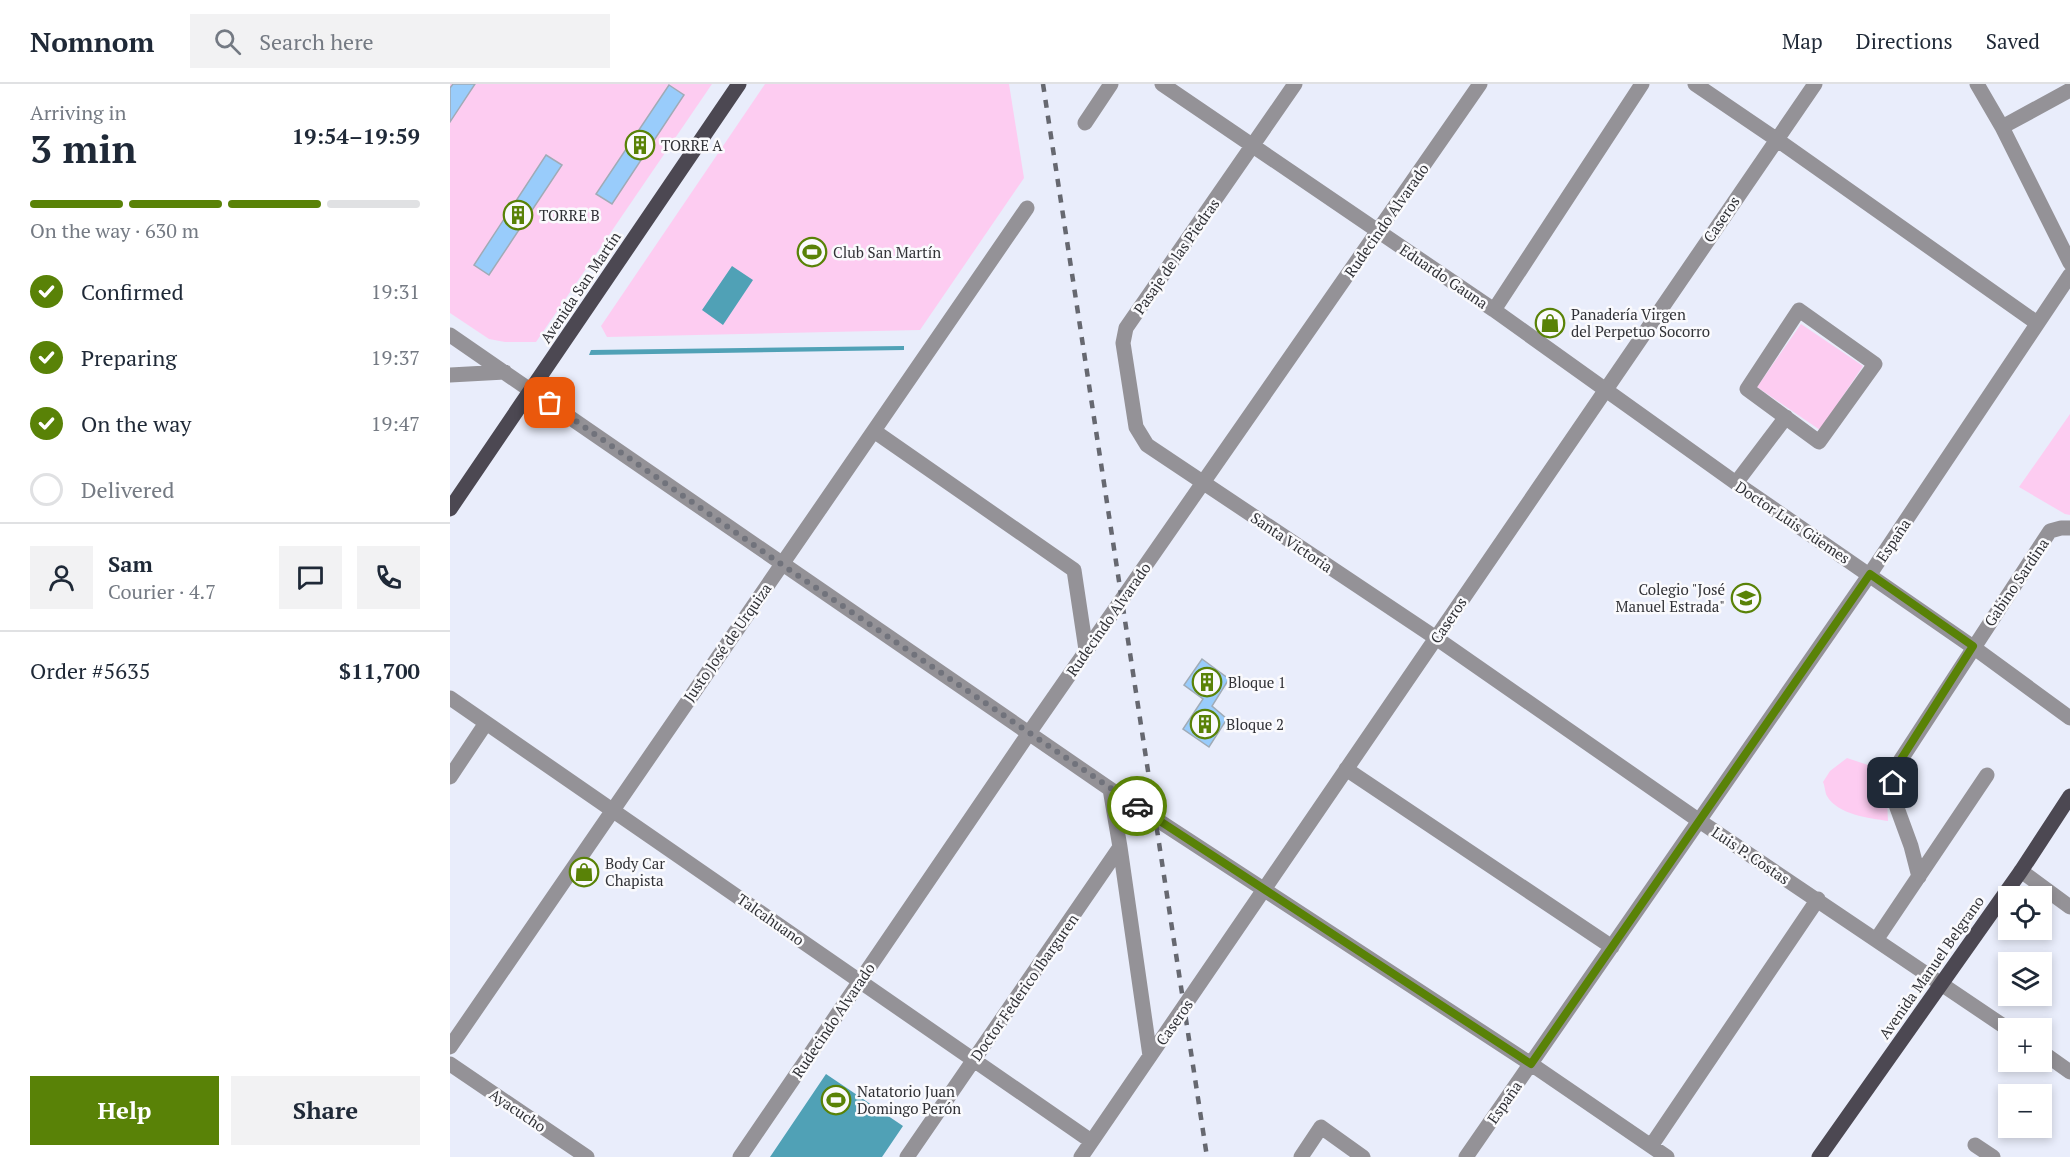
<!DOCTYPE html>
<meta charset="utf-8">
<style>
:root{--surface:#fff;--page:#f2f2f3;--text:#1f2937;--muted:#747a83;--line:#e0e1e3;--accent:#598207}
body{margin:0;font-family:"PT Serif",serif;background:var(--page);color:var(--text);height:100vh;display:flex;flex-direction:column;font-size:22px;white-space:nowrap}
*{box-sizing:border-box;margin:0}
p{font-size:20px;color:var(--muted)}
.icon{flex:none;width:33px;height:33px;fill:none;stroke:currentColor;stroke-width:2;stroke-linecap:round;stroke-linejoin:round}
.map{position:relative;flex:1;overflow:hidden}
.drawer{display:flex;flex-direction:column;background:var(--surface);width:450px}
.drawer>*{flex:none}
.controls{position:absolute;left:1548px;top:802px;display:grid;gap:12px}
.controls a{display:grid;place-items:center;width:54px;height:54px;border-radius:0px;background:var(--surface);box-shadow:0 3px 9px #0003;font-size:30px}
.pin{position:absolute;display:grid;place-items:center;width:51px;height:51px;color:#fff;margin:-26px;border-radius:12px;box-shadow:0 3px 9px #0006}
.courier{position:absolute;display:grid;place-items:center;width:60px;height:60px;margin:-30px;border:4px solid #598207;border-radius:50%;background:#fff;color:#222;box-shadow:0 2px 8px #0007}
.headline em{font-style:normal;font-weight:600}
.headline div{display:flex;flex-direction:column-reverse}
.headline{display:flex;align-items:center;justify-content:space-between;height:102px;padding:0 30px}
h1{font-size:39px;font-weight:600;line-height:45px}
.bar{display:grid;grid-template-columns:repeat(4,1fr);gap:9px 6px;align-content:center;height:72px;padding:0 30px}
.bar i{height:8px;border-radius:4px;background:var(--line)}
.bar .selected{background:var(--accent)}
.bar p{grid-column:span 4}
.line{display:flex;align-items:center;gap:15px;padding:0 30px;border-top:2px solid var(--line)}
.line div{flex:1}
.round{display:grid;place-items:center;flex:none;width:63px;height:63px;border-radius:0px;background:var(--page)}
ol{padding:0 30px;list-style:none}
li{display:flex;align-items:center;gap:18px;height:66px}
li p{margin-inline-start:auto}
li .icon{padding:6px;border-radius:50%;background:var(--accent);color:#fff;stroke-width:4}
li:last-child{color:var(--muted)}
li i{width:33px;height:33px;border:3px solid var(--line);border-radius:50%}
.button{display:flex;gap:12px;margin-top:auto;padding:12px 30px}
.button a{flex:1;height:69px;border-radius:0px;background:var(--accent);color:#fff;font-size:24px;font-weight:600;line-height:69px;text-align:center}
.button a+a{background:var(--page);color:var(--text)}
header{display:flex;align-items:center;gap:36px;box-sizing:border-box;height:84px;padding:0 30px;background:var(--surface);border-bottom:2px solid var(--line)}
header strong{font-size:28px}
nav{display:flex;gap:33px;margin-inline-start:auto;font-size:21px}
.search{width:420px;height:54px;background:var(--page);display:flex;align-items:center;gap:15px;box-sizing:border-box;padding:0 21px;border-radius:0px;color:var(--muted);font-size:22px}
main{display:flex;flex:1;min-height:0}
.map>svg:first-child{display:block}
.green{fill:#fdccf1}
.water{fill:#50a1b6}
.building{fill:#99ccfb;stroke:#a0abb6;stroke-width:1.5}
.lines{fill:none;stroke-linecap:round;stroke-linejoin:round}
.minor{stroke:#949297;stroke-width:15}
.major{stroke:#4c4852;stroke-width:15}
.rail{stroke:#666870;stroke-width:4.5;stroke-dasharray:8 8;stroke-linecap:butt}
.done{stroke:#71737c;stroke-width:6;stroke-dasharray:0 10.8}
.route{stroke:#598207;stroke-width:8}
.labels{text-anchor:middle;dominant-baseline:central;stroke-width:5;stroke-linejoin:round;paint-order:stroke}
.poi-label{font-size:15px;fill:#313237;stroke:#fafafd;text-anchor:start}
.street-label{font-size:15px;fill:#313237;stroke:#fafafd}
</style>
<header>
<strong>Nomnom</strong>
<div class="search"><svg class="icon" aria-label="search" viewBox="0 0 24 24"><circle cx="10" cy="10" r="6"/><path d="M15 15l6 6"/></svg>Search here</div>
<nav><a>Map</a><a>Directions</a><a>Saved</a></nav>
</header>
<main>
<section class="drawer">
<div class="headline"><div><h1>3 min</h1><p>Arriving in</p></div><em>19:54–19:59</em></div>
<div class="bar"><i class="selected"></i><i class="selected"></i><i class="selected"></i><i></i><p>On the way · 630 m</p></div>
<ol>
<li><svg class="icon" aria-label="check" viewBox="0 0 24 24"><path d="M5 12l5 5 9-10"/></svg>Confirmed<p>19:31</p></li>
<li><svg class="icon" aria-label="check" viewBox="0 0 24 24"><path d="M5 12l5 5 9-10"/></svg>Preparing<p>19:37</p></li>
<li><svg class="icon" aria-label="check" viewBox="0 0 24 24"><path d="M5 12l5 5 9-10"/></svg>On the way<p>19:47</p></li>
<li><i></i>Delivered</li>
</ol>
<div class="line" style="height:108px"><a class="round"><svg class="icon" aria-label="person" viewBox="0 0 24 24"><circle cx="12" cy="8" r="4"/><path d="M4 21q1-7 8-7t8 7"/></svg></a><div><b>Sam</b><p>Courier · 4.7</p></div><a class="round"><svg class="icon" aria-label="chat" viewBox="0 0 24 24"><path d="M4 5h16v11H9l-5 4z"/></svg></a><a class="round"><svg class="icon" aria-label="phone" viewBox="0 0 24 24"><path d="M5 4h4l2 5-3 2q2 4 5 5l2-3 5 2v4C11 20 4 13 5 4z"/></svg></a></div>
<div class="line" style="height:78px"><div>Order #5635</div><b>$11,700</b></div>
<div class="button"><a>Help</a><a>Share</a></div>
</section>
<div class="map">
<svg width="1620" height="1073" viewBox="0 0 1620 1073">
<rect width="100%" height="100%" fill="#e9edfb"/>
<path class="green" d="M0,0H262L86,258H55L39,255L0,229Z
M315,0H559L574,94L470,246L157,253L151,242Z
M1351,240L1413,282L1370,346L1307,303Z
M1620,330V431L1615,430L1569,403Z
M1397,674L1424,683L1436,696L1438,737C1419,734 1388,731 1377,712C1375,709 1375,702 1373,698L1380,687Z"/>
<path class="water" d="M282,182L303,196L273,241L252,226Z
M454,262V266L139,271L141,266Z
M376,990L453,1042L432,1073H320Z"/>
<path class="building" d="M3,0H25L0,38V4Z
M219,1L234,11L162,120L146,110Z
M96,71L112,81L39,191L24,181Z
M752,575L779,595L762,622L777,635L759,663L733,645L753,615L734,601Z"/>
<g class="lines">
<path class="minor" d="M712,0L1044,226L1286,399L1523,563L1620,634
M845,0L676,244L673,259L686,343L697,361L986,554L1248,736L1558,945
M1245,0L1326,55L1587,239
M1527,0L1552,43L1620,179
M635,39L661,0
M1552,43L1620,6
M1044,226L1192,0
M1349,226L1425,280L1369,358L1297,305Z
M0,251L660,705L1081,980L1217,1073
M0,291L55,288
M424,347L624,486L636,566
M1286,399L1336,333
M0,614L641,1057
M896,685L1162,863
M0,693L36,639
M660,705L670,763L700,972
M1571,787L1620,823
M1469,793L1461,762L1446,721L1443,699L1448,680L1600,447L1611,444H1620
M1426,856L1537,691
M0,963L577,124
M1592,968L1620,988
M0,980L137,1073
M1525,1061L1543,1073
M1201,1062L1368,815
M290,1073L579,649L1030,0
M457,1073L670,763
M631,1073L1365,0
M851,1073L871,1043L913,1073
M1016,1073L1420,490L1620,191"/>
<path class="major" d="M0,425L289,0
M1369,1073L1571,787L1620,712"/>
<path class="rail" d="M593,0L757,1073"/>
</g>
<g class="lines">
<path class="done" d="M100,319L331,480L687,722"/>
<path class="route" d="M687,722L1081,980L1420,490L1523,562L1448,680L1443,699"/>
</g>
<defs>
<g id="building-ring" transform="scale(1.5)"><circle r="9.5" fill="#fafafd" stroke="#598207" stroke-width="1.5"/><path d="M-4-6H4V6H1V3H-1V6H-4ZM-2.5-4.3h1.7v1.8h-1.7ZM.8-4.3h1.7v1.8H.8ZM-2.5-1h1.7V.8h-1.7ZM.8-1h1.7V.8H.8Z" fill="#598207"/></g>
<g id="stadium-ring" transform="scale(1.5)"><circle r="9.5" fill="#fafafd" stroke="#598207" stroke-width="1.5"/><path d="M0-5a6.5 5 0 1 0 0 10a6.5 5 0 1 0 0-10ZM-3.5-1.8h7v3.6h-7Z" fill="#598207"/></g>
<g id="shop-ring" transform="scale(1.5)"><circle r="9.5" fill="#fafafd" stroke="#598207" stroke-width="1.5"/><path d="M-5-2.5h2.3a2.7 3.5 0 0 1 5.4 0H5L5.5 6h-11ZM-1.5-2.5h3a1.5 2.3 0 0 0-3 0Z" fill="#598207"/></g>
<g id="school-ring" transform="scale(1.5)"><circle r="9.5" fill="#fafafd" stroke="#598207" stroke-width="1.5"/><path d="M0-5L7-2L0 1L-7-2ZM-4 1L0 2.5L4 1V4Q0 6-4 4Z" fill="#598207"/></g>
</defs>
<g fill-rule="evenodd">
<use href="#building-ring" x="190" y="61"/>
<use href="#building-ring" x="68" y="131"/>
<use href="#stadium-ring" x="362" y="168"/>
<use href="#shop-ring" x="1100" y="239"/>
<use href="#school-ring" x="1296" y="514"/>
<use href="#building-ring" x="757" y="598"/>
<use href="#building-ring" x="755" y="640"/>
<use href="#shop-ring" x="134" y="788"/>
<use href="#stadium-ring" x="386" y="1016"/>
</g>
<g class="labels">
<g class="poi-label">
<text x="211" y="61">TORRE A</text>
<text x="89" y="131">TORRE B</text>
<text x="383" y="168">Club San Martín</text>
<text x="1121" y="230">Panadería Virgen<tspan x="1121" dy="17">del Perpetuo Socorro</tspan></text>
<text x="1275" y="505" text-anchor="end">Colegio "José<tspan x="1275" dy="17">Manuel Estrada"</tspan></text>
<text x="778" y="598">Bloque 1</text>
<text x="776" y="640">Bloque 2</text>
<text x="155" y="779">Body Car<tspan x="155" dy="17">Chapista</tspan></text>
<text x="407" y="1007">Natatorio Juan<tspan x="407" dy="17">Domingo Perón</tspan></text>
</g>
<g class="street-label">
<text transform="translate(1271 135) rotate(-56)">Caseros</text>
<text transform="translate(936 136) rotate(-55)">Rudecindo Alvarado</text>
<text transform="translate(726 172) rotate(-55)">Pasaje de las Piedras</text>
<text transform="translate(994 192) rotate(34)">Eduardo Gauna</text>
<text transform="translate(130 203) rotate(-56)">Avenida San Martín</text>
<text transform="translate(1343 438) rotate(34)">Doctor Luis Güemes</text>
<text transform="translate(1443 456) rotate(-56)">España</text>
<text transform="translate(842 458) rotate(34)">Santa Victoria</text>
<text transform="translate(1566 498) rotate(-56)">Gabino Sardina</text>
<text transform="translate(658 535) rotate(-55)">Rudecindo Alvarado</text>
<text transform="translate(998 536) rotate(-56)">Caseros</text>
<text transform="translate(277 558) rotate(-55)">Justo José de Urquiza</text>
<text transform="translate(1301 771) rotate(34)">Luis P. Costas</text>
<text transform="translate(321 835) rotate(35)">Talcahuano</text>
<text transform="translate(1481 883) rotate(-55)">Avenida Manuel Belgrano</text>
<text transform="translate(574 903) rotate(-55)">Doctor Federico Ibarguren</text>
<text transform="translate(383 936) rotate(-56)">Rudecindo Alvarado</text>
<text transform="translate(724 938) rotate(-55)">Caseros</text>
<text transform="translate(1054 1018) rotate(-55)">España</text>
<text transform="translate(68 1026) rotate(34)">Ayacucho</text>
</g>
</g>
</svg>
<div class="controls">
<a><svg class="icon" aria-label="locate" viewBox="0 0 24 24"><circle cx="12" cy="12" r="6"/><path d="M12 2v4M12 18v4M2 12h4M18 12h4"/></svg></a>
<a><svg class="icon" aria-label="layers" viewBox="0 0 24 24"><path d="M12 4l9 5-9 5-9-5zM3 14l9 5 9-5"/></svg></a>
<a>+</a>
<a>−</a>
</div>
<div class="pin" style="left:100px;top:319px;background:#ea580c"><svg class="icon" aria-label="bag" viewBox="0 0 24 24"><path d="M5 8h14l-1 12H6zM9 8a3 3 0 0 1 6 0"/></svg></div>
<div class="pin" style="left:1443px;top:699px;background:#1f2937"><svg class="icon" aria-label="home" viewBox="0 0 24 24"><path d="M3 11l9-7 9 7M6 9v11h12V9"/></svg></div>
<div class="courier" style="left:687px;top:722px"><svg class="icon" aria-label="car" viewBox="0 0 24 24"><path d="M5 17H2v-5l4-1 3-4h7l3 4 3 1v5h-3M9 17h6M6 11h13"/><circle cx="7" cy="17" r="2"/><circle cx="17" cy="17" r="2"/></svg></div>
</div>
</main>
